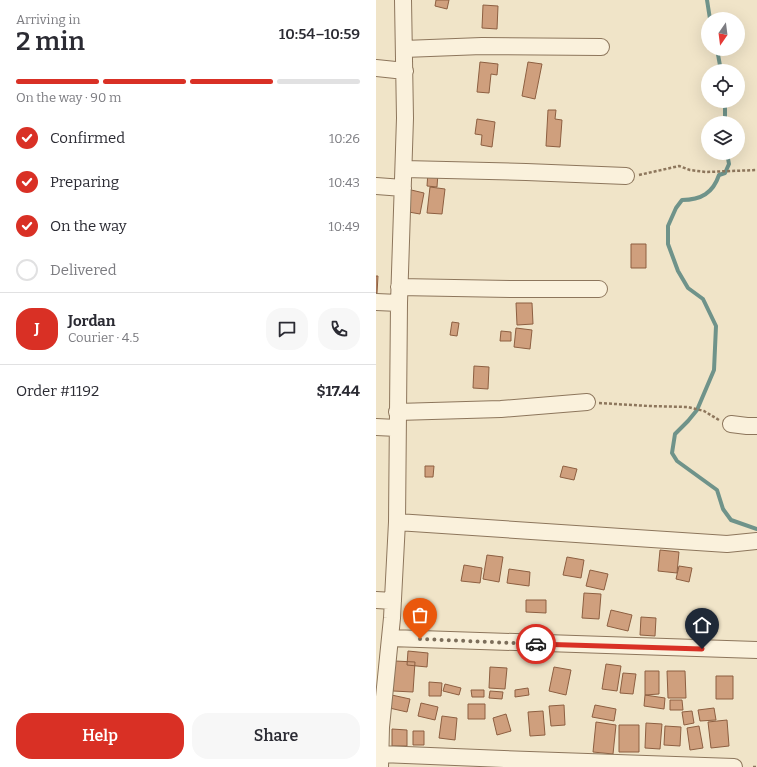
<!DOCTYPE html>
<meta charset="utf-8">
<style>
:root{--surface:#fff;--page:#f7f7f7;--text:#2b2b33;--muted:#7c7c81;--line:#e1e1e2;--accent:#d93025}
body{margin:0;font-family:Bitter,serif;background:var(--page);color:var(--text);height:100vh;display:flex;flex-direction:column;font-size:15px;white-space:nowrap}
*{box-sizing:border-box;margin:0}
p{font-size:13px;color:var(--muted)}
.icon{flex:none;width:22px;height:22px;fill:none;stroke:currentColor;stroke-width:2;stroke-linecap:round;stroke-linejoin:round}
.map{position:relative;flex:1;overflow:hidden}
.details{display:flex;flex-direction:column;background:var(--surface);width:376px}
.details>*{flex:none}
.needle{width:26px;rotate:194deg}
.controls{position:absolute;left:325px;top:12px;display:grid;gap:8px}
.controls a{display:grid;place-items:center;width:44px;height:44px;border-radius:50%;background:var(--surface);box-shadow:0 4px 16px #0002;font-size:20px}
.pin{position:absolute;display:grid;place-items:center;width:34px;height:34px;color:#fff;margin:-41px -17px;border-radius:50% 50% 50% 0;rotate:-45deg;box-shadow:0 0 4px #0007}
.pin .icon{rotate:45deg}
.courier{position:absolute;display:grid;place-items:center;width:40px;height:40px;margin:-20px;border:3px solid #d93025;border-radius:50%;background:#fff;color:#222;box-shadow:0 1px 5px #0007}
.summary em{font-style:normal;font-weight:600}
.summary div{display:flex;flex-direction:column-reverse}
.summary{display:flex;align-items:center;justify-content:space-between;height:68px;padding:0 16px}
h1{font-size:26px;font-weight:600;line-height:30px}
.bar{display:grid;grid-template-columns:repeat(4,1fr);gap:6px 4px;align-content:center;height:48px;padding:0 16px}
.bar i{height:5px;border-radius:3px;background:var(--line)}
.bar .selected{background:var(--accent)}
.bar p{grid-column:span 4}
.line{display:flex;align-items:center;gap:10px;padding:0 16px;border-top:1px solid var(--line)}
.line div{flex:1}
.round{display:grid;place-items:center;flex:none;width:42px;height:42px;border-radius:16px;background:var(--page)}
ol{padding:0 16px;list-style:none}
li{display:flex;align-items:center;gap:12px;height:44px}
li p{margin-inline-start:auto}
li .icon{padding:4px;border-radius:50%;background:var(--accent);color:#fff;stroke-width:4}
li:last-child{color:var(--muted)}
li i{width:22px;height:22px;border:2px solid var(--line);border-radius:50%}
.cta{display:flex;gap:8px;margin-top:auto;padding:8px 16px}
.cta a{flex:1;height:46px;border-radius:16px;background:var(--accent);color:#fff;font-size:16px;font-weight:600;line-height:46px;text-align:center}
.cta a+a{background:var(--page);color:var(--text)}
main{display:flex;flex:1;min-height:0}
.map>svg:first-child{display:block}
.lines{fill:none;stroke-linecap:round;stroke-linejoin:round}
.stream{stroke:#6f938a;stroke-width:4}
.building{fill:#cf9f7d;stroke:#8d5f41}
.minor-casing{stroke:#8d765c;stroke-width:18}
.path{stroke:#8d765c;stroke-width:2.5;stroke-dasharray:3 2;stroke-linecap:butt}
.minor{stroke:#faf1dc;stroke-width:16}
.done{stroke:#7c6e5b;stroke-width:4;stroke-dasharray:0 7.2}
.route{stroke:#d93025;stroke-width:5}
</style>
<main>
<section class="details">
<div class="summary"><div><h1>2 min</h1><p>Arriving in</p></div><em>10:54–10:59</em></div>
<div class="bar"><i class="selected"></i><i class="selected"></i><i class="selected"></i><i></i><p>On the way · 90 m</p></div>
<ol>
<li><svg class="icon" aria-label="check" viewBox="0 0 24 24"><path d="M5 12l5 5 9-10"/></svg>Confirmed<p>10:26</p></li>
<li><svg class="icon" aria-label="check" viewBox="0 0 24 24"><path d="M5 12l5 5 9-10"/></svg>Preparing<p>10:43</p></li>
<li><svg class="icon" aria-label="check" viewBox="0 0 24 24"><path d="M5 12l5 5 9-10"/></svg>On the way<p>10:49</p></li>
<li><i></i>Delivered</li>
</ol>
<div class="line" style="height:72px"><b class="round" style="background:var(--accent);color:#fff">J</b><div><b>Jordan</b><p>Courier · 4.5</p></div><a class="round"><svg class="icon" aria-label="chat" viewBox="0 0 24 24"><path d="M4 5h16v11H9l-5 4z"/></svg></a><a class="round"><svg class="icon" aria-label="phone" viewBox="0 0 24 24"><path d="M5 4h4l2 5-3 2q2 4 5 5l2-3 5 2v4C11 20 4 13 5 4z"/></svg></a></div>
<div class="line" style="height:52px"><div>Order #1192</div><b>$17.44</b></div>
<div class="cta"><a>Help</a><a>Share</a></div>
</section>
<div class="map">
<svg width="381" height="767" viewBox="0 0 381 767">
<rect width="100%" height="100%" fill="#f0e4c8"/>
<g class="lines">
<path class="stream" d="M331,0L334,19
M341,49L345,71
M349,101V123
M351,153L353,164L349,173L343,175C337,193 325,200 306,200L300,208L292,226V244L302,271L312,288L327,299L340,326L338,370L321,410L312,421L299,434L296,453L301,461L341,490L347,509L355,520L381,529"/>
</g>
<path class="building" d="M60,0H73L71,9L59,6Z
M107,5L122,6L121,29L106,28Z
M104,62L122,64L121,75L115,74L113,93L101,92Z
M152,62L166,64L159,99L146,96Z
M172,110H180L179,119L186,120L184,147L170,146Z
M101,119L119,122L116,147L105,145L106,135L99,134Z
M52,172L62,173L61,187L51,186Z
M54,187L69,189L66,214L51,213Z
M31,189L48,193L44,214L27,211Z
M255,244H270V268H255Z
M0,276H2L1,293H0Z
M140,303H156L157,324L141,325Z
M76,322L83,323L81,336L74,335Z
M140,328L156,330L154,349L138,347Z
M125,331L135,332V341H124Z
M98,366L113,367L112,389L97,388Z
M49,466H58L57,477H49Z
M187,466L201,469L198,480L184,477Z
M284,550L303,552L301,573L282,571Z
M111,555L127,557L123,582L107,579Z
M191,557L208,560L205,578L187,575Z
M88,565L106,568L104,583L85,581Z
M303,566L316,568L313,582L300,579Z
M133,569L154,572L153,586L131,583Z
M214,570L232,574L228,590L210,586Z
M208,593L225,594L223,619L206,618Z
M150,600H170V613L150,612Z
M235,610L256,615L252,631L231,626Z
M265,617L280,618L279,636L264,635Z
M32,651L52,653L51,667L31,665Z
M19,661L39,662L37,692L17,691Z
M230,664L245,666L241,691L226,689Z
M114,667L131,668L129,689L113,688Z
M178,667L195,670L190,695L173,691Z
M269,671H283V694L269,695Z
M291,671H309L310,698H292Z
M247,673L260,674L257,694L244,693Z
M340,676H357V699H340Z
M53,682L66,683L65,696H53Z
M69,684L85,688L83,695L67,691Z
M152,688L153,695L139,697V690Z
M95,690H108V697H96Z
M114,691L127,692L126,699L113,698Z
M11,694L34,699L31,712L9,707Z
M269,695L289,698L288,709L268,706Z
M294,700H306L307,710H294Z
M45,703L62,707L59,720L42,716Z
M92,704H109V719H92Z
M188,705L189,725L175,726L173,706Z
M219,705L240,709L238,721L216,717Z
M338,708L340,720L324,721L322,710Z
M167,711L169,735L154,736L152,712Z
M316,711L318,723L308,725L306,712Z
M130,714L135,731L121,735L117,718Z
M66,716L81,718L79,740L63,738Z
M351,720L353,746L335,748L332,722Z
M220,722L240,725L237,754L217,752Z
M270,723L286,724L284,749L269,748Z
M243,725H263V752H243Z
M289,726L305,727L304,746L288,745Z
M323,726L327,748L314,750L311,728Z
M16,729L31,730V746H16Z
M37,731H48V745H37Z"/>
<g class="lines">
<g class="minor-casing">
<path id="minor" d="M28,49L106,46L225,47
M0,68L29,71
M28,169L150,172L250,176
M0,186L27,188
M23,287L134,289H223
M0,302L23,303
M21,412L125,409L211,402
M355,424L371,426H381
M0,427L21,428
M21,522L351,544L381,541
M0,600L17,601
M14,638L381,650
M5,754L153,760L358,767
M4,767L5,727L16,618L21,522L23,303L29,118L27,0"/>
</g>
<path class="path" d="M263,175L303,166L314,170L330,172L381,170
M223,403L273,406L312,407L328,411L343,420
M377,767H381"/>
<use href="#minor" class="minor"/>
</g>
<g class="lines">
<path class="done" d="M44,639L160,644"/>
<path class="route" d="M160,644L326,649"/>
</g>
</svg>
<div class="controls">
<a><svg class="needle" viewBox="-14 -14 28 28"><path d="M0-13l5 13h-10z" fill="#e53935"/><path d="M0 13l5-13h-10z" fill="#7c7c81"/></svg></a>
<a><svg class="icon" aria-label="locate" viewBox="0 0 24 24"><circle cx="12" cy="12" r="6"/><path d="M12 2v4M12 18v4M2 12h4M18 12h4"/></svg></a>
<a><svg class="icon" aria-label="layers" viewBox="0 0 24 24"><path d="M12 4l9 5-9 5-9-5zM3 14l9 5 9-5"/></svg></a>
</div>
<div class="pin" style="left:44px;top:639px;background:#ea580c"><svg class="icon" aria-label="bag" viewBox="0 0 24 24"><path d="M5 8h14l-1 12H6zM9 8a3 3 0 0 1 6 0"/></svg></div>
<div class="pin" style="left:326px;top:649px;background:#1f2937"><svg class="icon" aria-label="home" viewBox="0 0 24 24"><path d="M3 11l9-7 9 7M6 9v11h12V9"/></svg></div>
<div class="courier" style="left:160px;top:644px"><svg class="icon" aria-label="car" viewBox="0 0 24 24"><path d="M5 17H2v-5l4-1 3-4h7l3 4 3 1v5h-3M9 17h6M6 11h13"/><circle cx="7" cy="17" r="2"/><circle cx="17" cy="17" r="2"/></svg></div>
</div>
</main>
